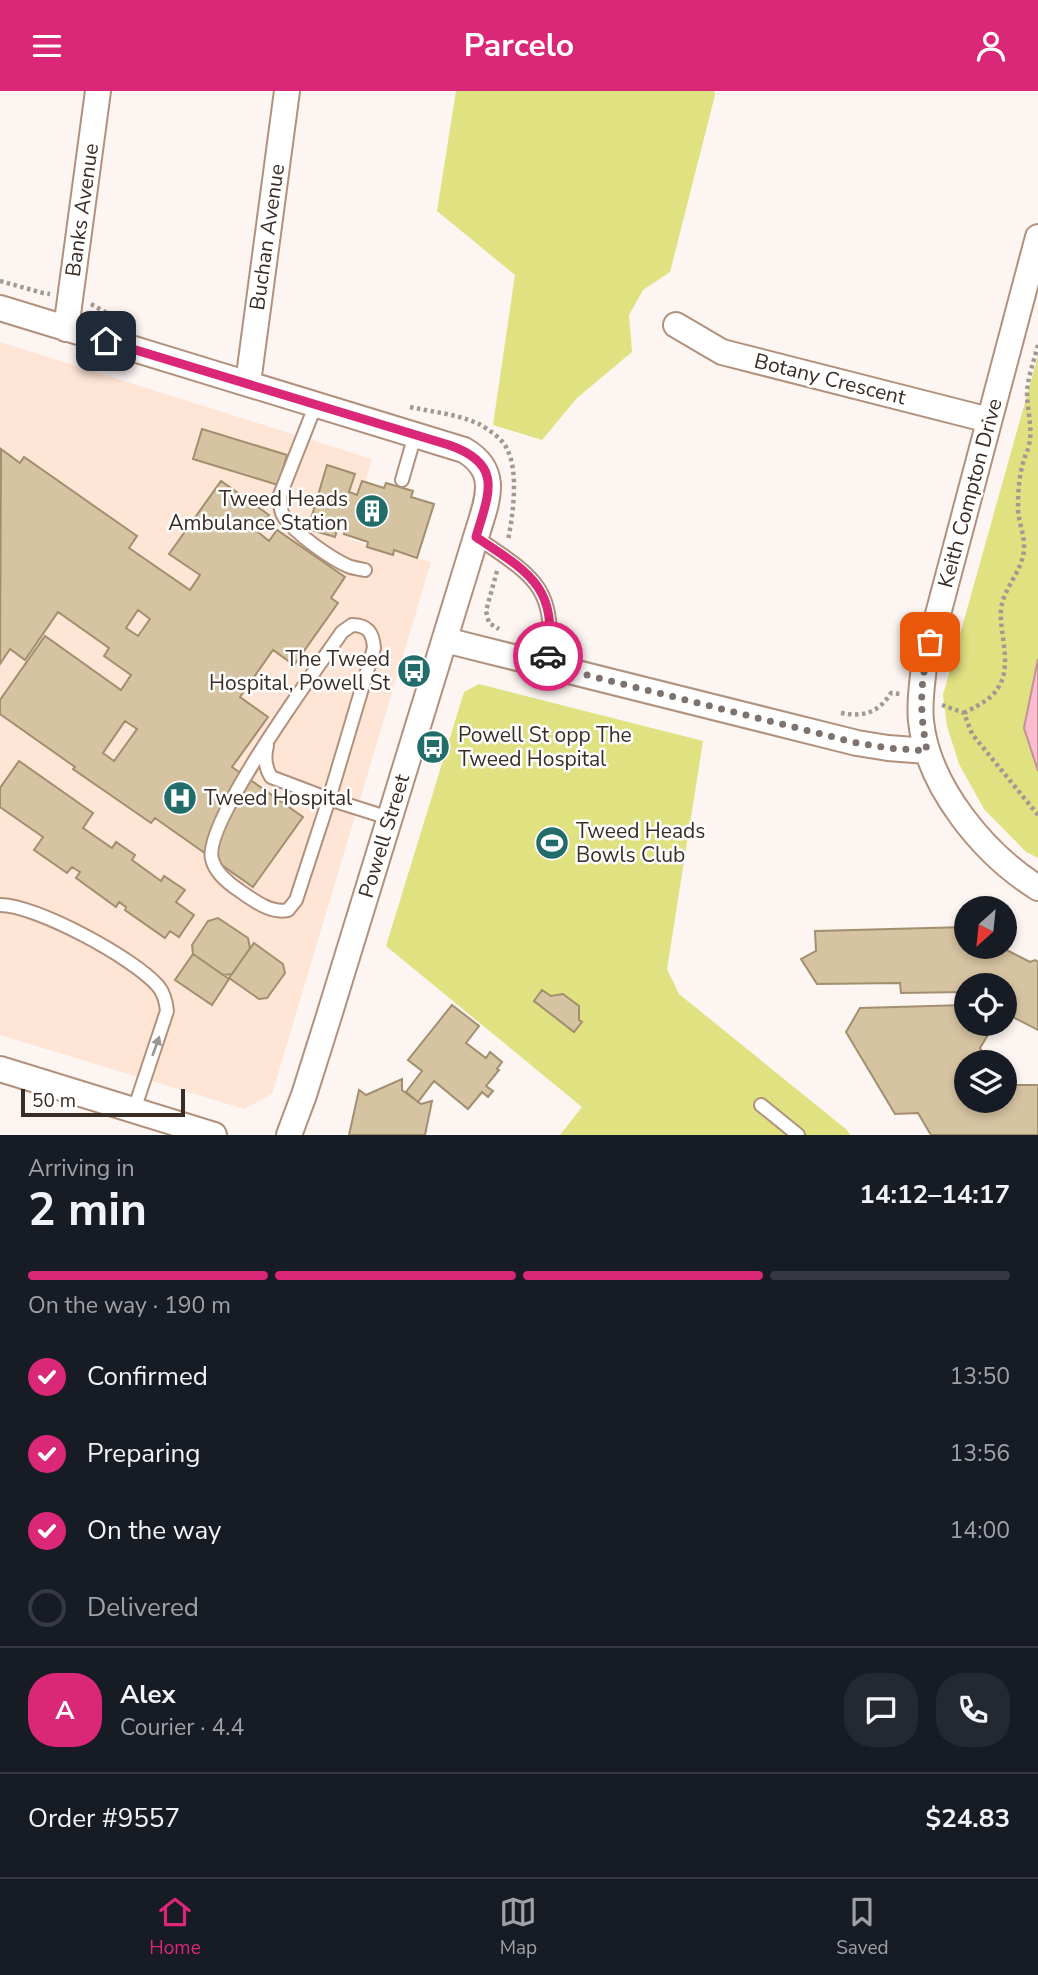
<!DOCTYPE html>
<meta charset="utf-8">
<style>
:root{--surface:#171b24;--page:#242831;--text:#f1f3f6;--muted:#9ea1a6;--line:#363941;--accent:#db2777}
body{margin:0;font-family:"Nunito Sans",sans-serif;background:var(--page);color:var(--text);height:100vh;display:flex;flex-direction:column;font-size:26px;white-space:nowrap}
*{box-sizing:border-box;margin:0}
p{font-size:23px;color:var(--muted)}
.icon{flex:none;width:38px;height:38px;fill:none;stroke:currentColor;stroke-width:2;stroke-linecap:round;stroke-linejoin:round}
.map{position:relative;height:1044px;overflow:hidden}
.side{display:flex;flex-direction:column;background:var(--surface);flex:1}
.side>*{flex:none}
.needle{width:46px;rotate:207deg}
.controls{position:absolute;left:954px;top:805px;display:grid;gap:14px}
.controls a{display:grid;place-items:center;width:63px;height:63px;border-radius:50%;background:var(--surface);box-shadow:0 4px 10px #0003;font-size:35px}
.scale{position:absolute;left:21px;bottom:18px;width:164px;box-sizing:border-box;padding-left:7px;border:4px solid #3a2d25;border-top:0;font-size:19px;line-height:24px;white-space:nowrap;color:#3a2d25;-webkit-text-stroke:5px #fff;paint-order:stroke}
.pin{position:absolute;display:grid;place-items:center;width:60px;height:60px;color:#fff;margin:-30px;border-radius:14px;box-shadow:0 4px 10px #0006}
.courier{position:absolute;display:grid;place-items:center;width:70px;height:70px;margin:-35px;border:5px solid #db2777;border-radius:50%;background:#fff;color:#222;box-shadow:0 2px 9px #0007}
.head em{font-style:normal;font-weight:700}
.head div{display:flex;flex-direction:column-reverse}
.head{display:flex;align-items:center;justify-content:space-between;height:119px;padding:0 28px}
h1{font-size:46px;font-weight:700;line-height:52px}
.bar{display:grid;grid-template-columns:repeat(4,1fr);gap:10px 7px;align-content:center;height:84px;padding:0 28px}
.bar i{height:9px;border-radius:5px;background:var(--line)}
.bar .on{background:var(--accent)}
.bar p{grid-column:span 4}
.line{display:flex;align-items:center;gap:18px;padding:0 28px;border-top:2px solid var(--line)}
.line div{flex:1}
.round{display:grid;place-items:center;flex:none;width:74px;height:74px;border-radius:28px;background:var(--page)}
ol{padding:0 28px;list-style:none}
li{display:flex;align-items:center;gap:21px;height:77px}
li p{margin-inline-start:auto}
li .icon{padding:7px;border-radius:50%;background:var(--accent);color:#fff;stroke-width:4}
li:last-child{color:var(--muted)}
li i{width:38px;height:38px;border:4px solid var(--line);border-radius:50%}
header{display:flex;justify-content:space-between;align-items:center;height:91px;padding:0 28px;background:var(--accent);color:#fff;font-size:32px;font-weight:700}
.tabs{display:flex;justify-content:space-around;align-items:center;height:98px;border-top:2px solid var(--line);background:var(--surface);font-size:19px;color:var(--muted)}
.tabs a{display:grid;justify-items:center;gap:4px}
.tabs .on{color:var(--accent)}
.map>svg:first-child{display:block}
.built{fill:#ffe5d5}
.green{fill:#e0e181}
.water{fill:#fcbccf;stroke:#c2919c;stroke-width:2}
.building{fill:#d6c3a2;stroke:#a18f6f;stroke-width:2;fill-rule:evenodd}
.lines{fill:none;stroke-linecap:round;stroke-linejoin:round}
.lane-casing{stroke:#b2917c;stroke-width:16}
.street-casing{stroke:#b2917c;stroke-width:28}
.path{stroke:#a39993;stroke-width:4.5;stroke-dasharray:3.5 3.5;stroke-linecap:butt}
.lane{stroke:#fff;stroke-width:12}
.street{stroke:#fff;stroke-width:24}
.oneway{fill:#9c9692}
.done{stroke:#7e736c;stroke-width:7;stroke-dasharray:0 12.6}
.route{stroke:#db2777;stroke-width:9}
.labels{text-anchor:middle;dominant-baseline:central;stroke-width:5;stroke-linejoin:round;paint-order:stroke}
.street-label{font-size:21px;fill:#3a2d25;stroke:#fff}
.poi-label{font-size:21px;fill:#3a2d25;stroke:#fff;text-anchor:start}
</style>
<header><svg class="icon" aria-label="menu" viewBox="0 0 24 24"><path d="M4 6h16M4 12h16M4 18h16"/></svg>Parcelo<svg class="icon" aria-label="person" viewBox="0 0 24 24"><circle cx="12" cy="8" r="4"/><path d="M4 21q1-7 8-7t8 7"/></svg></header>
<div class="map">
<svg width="1038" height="1044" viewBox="0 0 1038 1044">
<rect width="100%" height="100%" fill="#fcf5f1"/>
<path class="built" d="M0,251L372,368L348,448L431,471L272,1003L244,1018L0,944Z"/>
<path class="green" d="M456,0H714L715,4L670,181L643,199L629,224L632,261L577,307L542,349L493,334L515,184L437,120Z
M1038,265V568L1024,637L1038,680V767L1026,761L984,718L959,673L947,635L943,604Z
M479,593L703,650L667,878L679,903L847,1039L850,1044H560L582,1016L386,855L464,601Z"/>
<path class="water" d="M1038,568V680L1024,637Z"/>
<path class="building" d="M202,338L287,364L278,394L193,368Z
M1,358L20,372L24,366L137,445L129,457L190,499L200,484L169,463L221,390L269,424L258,441L269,450L277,439L345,486L331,507L338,512L294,574L273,559L240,606L268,626L232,676L303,726L253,796L155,727L151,732L73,678L75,676L0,623V609L45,545L121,599L131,584L104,565L109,557L58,521L25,569L10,558L0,573ZM138,519L150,528L138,545L126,537ZM125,630L137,638L114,670L103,662Z
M327,374L355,383L349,401L357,404L362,390L384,397L386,392L413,400L411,406L434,413L417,467L394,459L393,464L367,456L368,451L344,443L348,431L340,428L335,446L308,438Z
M19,670L93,722L83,737L112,757L116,751L135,764L132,769L161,790L164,785L185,799L176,811L194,824L179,846L170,840L165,847L125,819L126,816L119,811L116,816L76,787L80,781L72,776L67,782L34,759L43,746L0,716V697Z
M218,827L248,847L250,857L232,883L223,884L193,863L192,854L208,830Z
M966,836V856H1001L1030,871L1035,869L1038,871V939L1005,922L1004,894H966V907L964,901L901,902L900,892L817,893L801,868L816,860L815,840Z
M254,852L283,873L285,882L267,907L259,908L229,887Z
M193,863L229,888L212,914L175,889Z
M542,899L551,905L563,903L579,915V929L582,931L574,941L534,910Z
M452,914L479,935L466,952L486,967L490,961L502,971L497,978L499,979L486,995L493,1000L488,1006L482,1001L468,1018L434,990L418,1011L406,1001L422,980L408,969Z
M966,914V933H989L992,937L980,957L989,971H966V1010H1004V994H1038V1044H931L918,1022L895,1023L846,941L860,917Z
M402,988V999L418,1011L421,1013L432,1010L425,1044H349L359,999L366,1004Z"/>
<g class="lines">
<g class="lane-casing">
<path id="lane" d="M316,313L280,404C280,412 280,420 284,426C296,443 330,467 348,475C353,477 360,478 365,479
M402,389L415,344
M476,446C535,486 558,497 547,574
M352,534C368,534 373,542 374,557L329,708L296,809L288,819C271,823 253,809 240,800C229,793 215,781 212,768C202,733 318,576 342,541Z
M267,655C264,666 265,676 271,686L329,708L389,727
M0,814C36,814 134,867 158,895C164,902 166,910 167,920L134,1019
M761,1014L798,1044"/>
</g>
<g class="street-casing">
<path id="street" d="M1038,146L924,576C922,594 919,612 921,630C928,696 984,763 1038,797
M0,217L464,359C502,381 486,412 476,446L328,928L304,1004L289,1044
M676,234L722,261L989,329
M66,238L98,0
M248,292L287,0
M445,549L857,652L888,657L927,660
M0,978L214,1044"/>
</g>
<path class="path" d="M0,190L43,202L50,203
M91,213L114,226
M410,316C433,321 457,323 479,333C488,338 503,348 507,358C519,381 513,424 508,449
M497,480L486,520L489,532L499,538
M942,614L964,622L972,643L1038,724
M841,622C864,626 878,622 891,602L900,603
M964,622C975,616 991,609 998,597C1013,574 999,543 1001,518C1004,495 1025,478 1024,454C1024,442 1018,430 1018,417C1018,401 1019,384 1024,369C1025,364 1028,360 1029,354C1033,337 1027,319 1027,301C1028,285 1034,270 1038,254"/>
<use href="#lane" class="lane"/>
<use href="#street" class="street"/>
</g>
<defs><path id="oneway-solid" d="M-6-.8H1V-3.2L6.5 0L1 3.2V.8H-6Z" transform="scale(1.75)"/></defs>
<use class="oneway" href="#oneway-solid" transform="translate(156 955) rotate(-70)"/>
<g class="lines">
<path class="done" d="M548,565L547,574L857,652L888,657L927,660C919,618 920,592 930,551"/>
<path class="route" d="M106,250L449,354C504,373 489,402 476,446C528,481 558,495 548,565"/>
</g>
<defs>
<g id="building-disc" transform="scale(1.75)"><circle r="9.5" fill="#226d6a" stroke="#fff"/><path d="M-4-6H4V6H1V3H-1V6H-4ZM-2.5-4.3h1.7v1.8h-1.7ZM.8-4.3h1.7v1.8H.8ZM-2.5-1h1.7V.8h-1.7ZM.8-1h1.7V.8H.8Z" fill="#fff"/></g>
<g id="bus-disc" transform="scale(1.75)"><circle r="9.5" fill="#226d6a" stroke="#fff"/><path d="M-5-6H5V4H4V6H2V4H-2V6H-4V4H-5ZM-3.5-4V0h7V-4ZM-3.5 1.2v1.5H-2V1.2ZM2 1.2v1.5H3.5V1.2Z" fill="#fff"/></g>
<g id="hospital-disc" transform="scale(1.75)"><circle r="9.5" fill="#226d6a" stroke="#fff"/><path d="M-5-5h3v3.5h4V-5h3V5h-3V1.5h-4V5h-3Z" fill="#fff"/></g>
<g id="stadium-disc" transform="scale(1.75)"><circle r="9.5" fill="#226d6a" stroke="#fff"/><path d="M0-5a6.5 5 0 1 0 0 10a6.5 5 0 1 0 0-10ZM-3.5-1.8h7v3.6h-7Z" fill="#fff"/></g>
</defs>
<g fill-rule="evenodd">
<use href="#building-disc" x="372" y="420"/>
<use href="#bus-disc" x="414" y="580"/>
<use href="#bus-disc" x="433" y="656"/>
<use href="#hospital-disc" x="180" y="707"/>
<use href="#stadium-disc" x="552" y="752"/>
</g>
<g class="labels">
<g class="street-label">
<text transform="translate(82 119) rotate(-82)">Banks Avenue</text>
<text transform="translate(267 146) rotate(-82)">Buchan Avenue</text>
<text transform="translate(830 288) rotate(14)">Botany Crescent</text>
<text transform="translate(970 402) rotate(-75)">Keith Compton Drive</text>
<text transform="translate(384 745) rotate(-73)">Powell Street</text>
</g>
<g class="poi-label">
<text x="348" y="408" text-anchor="end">Tweed Heads<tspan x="348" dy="24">Ambulance Station</tspan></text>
<text x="390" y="568" text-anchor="end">The Tweed<tspan x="390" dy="24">Hospital, Powell St</tspan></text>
<text x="458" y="644">Powell St opp The<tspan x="458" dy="24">Tweed Hospital</tspan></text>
<text x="204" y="707">Tweed Hospital</text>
<text x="576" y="740">Tweed Heads<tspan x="576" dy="24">Bowls Club</tspan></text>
</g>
</g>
</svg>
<div class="controls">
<a><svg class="needle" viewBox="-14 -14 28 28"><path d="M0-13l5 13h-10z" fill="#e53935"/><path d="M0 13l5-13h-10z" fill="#9ea1a6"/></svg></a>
<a><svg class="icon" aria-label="locate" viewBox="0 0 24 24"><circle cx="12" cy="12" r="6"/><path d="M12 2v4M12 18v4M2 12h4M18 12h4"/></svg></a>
<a><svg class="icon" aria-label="layers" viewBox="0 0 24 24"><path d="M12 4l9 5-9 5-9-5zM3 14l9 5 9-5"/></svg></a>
</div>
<div class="scale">50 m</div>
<div class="pin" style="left:930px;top:551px;background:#ea580c"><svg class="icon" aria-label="bag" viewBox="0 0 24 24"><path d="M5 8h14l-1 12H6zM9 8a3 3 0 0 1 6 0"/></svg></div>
<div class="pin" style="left:106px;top:250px;background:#1f2937"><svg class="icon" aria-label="home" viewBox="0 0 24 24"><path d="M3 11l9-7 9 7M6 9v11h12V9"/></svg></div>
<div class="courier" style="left:548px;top:565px"><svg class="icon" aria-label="car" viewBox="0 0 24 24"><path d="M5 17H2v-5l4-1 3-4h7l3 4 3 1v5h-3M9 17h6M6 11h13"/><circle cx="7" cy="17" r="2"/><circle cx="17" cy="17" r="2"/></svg></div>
</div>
<section class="side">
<div class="head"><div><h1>2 min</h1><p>Arriving in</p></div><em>14:12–14:17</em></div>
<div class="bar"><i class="on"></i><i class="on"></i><i class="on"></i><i></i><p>On the way · 190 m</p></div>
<ol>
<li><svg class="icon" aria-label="check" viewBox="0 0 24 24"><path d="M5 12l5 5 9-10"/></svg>Confirmed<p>13:50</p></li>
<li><svg class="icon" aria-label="check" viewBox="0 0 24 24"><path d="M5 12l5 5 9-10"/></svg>Preparing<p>13:56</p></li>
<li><svg class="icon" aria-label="check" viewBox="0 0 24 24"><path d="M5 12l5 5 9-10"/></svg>On the way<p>14:00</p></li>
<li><i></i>Delivered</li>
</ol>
<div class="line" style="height:126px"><b class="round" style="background:var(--accent);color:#fff">A</b><div><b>Alex</b><p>Courier · 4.4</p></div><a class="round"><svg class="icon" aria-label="chat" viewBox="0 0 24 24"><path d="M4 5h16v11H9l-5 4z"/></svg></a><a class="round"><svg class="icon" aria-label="phone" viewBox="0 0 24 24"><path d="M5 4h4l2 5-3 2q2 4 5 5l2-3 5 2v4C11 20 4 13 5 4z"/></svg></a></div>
<div class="line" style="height:91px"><div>Order #9557</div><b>$24.83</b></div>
</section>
<nav class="tabs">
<a class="on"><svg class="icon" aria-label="home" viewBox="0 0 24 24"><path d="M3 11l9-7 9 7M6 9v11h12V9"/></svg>Home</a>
<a><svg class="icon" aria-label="map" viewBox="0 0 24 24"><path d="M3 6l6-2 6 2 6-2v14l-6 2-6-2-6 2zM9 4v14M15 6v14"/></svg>Map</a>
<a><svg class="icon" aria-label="saved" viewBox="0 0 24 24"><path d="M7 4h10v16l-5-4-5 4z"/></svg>Saved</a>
</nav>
